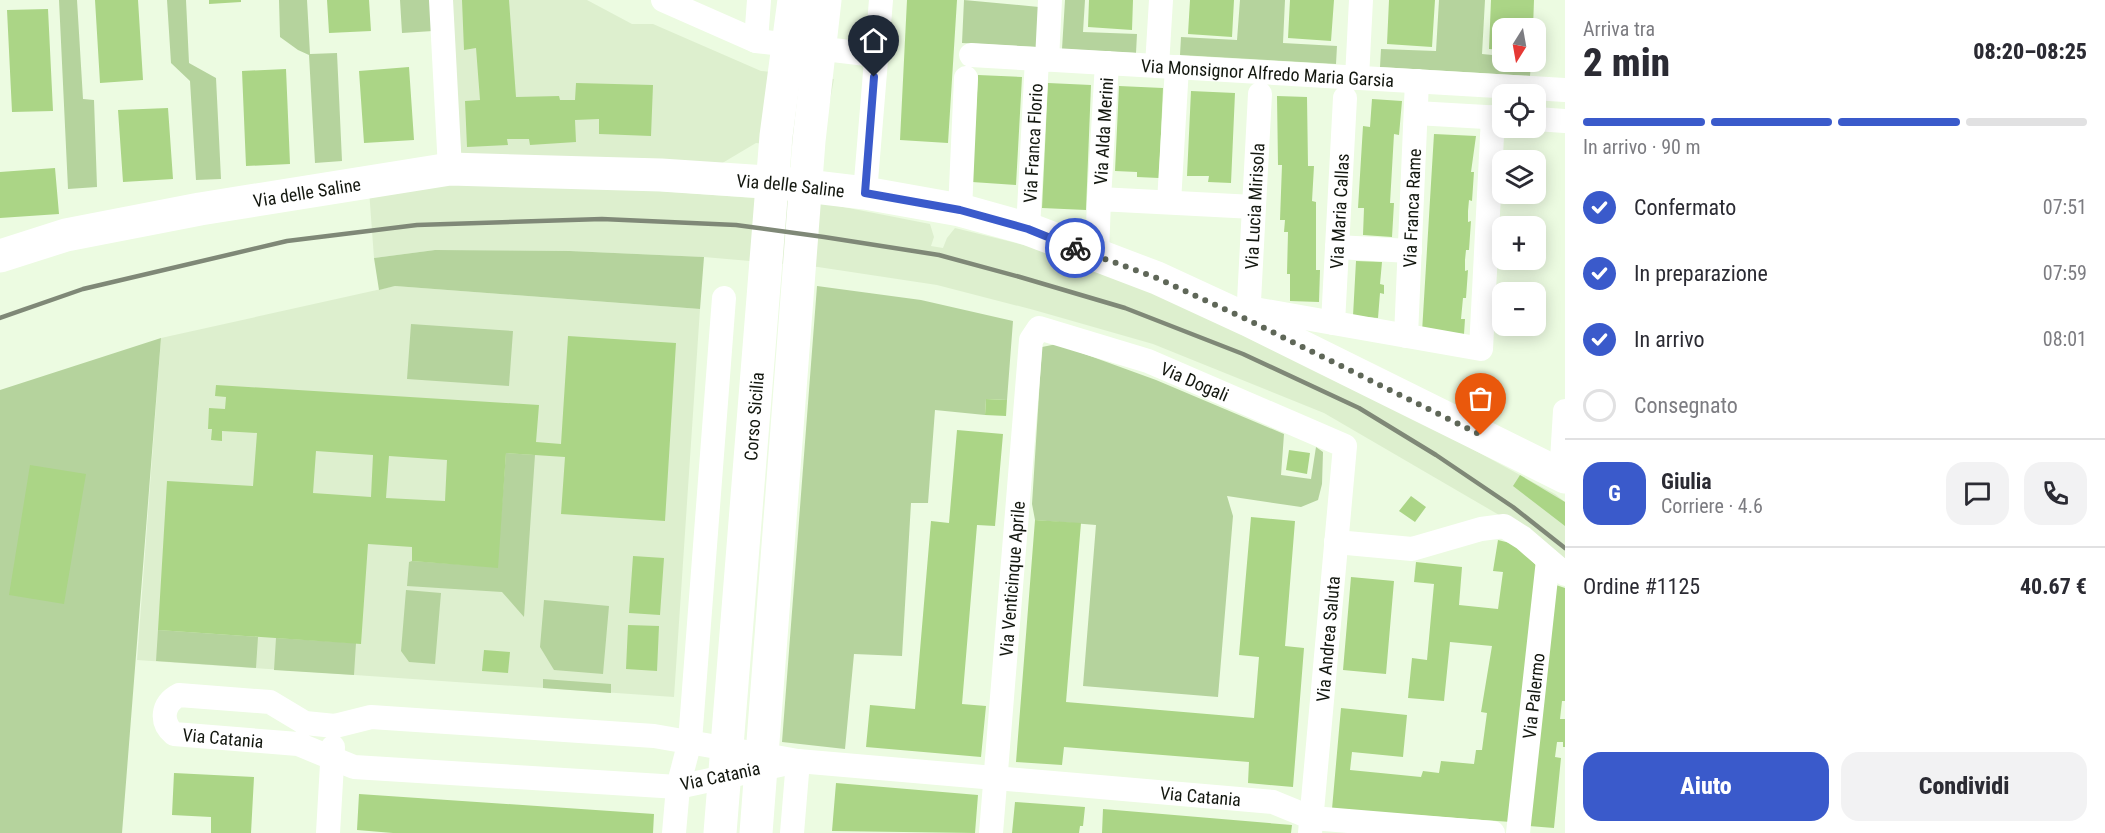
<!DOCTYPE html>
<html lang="it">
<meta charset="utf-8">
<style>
:root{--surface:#fff;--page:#f2f2f3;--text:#2b2b33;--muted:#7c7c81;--line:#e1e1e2;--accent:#3a5acb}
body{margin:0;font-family:"Roboto Condensed",sans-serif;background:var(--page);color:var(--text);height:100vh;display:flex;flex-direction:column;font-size:22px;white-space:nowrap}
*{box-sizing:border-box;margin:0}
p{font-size:20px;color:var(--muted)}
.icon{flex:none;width:33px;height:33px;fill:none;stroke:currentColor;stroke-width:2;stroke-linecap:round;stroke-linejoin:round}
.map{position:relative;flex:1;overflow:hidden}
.details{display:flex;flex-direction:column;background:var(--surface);width:540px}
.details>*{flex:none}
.needle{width:39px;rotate:191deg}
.buttons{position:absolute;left:1492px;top:18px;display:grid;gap:12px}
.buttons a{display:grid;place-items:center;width:54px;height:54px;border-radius:12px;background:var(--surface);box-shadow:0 3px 15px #0003;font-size:30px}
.pin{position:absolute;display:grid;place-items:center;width:51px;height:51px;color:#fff;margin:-62px -26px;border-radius:50% 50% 50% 0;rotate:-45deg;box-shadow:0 0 6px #0007}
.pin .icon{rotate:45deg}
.courier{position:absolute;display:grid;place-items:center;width:60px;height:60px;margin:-30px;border:4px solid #3a5acb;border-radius:50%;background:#fff;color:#222;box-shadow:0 2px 8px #0007}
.head em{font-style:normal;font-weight:800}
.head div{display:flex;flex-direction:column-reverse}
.head{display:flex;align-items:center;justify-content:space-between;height:102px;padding:0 18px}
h1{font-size:39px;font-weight:800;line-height:45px}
.bar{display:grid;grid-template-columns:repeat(4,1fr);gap:9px 6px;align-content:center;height:72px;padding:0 18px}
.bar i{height:8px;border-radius:4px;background:var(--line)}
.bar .current{background:var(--accent)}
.bar p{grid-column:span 4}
.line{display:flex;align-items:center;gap:15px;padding:0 18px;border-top:2px solid var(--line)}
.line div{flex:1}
.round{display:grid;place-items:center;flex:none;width:63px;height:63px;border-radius:18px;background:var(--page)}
ol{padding:0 18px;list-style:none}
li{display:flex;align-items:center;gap:18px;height:66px}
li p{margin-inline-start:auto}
li .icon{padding:6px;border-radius:50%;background:var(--accent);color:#fff;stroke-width:4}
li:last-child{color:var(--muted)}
li i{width:33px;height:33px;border:3px solid var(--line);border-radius:50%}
.primary-button{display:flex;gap:12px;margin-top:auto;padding:12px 18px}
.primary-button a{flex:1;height:69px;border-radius:18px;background:var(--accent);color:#fff;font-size:24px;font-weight:800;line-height:69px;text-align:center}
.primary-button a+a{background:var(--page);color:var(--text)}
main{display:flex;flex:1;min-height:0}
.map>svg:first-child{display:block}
.built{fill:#ddefce}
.green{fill:#b5d39d}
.building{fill:#abd586;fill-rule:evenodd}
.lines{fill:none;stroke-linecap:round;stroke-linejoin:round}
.street{stroke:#fff;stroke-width:24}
.secondary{stroke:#fff;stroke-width:33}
.rail{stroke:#7f8877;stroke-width:4.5}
.done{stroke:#5f6758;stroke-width:6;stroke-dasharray:0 10.8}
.route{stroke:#3a5acb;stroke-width:8}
.labels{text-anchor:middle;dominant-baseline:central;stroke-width:6;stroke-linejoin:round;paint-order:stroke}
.street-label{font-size:18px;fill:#13170f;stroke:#fff}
</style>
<main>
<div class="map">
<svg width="1565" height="833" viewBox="0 0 1565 833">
<rect width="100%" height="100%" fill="#ecfbe1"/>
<path class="built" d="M448,0H587L632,24H653L761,71L834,79L821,149L756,143L719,165L461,155Z
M407,185H578L823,203L930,224L934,237L931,246L943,248L947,238L955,228L1028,246L1140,287L1384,401L1555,494L1565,502V563L1518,526L1324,413L1153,344L1034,310L937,285L818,267L704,257L570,251L435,250L374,258L369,190Z
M395,286L700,309L674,697L137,660L161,338Z"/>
<path class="green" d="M59,0H77L83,99L94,100L97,187L68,189Z
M167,0H186L189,63L216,78L221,179L196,180L190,81L171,63Z
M279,0H307L310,54L337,53L342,161L315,163L309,55L298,50L280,37Z
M400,0H431L433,31L402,33Z
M964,0L1039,7L1037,47L962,43Z
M1065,0H1085L1083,32L1137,34L1136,53L1062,49Z
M1240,0H1285L1283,43L1337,46L1336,64L1180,55L1181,37L1237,40Z
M1439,0H1485L1482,54L1503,56V62H1531L1530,76L1380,67L1381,49L1436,51Z
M435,250L570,251L704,257L700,309L395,286L379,290L374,258Z
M817,286L921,300L1013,321L1007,400L986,399L985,415L935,410L928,503H911L902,656L854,654L845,749L782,742Z
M411,324L513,331L509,386L407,379Z
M161,338L122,833H0V390Z
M1057,344L1156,380L1284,434L1281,475L1311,479L1316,447L1323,452L1322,484L1318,500L1301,507L1227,496L1233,516L1218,697L1083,686L1096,525L1035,520L1032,504L1042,347Z
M506,453L535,455L524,617L502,592L407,586L409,562L412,561L497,567Z
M406,590L441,593L435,664L409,662L401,651Z
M544,600L609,606L603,674L554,670L540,647Z
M158,630L258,637L256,668L156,661Z
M276,638L356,643L354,675L274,670Z
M543,679L611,684V693L543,688Z"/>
<path class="building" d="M95,0H138L143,80L100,83Z
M209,0H241V2L209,4Z
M327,0H369L371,31L329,33Z
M462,0H509L516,97L559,96L560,100H575L576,83L653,85L651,136L599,134V119L575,120L576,142L530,145L529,139H507L508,145L467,147L465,101L480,100L476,48L464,50Z
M907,0H957L948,143L900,140Z
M1089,0H1133L1132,30L1088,27Z
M1190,0H1234L1232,37L1188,34Z
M1290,0H1334L1331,41L1288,38Z
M1389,0H1435L1432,47L1387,44Z
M1491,0H1534L1533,28H1503V50L1489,49Z
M48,9L53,111L12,112L7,10Z
M409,67L414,140L364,143L359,71Z
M286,69L290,164L246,166L242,71Z
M978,75L1022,77L1016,185L972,182Z
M1048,83L1091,85L1086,210L1042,208Z
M1119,86L1163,88L1159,178L1137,177V172L1115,171Z
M1191,91L1235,93L1231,183L1208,182L1209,176H1187Z
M1277,96L1307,97L1308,166H1314L1312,201L1316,202V270H1320L1319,302L1290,301V274H1287L1288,232H1284L1285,220H1280L1282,165H1278Z
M1372,99L1402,101L1399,135L1394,134L1390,203H1394L1392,237L1363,235L1364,208H1358L1363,126L1370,127Z
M168,108L173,179L123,182L118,110Z
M1434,134L1476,136L1471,172H1474L1472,201L1469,200L1468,211V222L1471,221L1469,250H1466L1465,260V271L1468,270L1466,298H1463L1461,319H1465L1464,334L1422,332Z
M55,168L59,214L0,218V172Z
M1356,261L1382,262L1380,284L1384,285V294L1380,293L1378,318L1353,316Z
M568,336L676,343L665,521L561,514L565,457L506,453L498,568L412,561V547L368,544L361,644L158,630L167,481L253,486L257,433L222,431V441L211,440L212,429H208L209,408L225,409L226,397L215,396L216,385L539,405L536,442L561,444ZM316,451L373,455L371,497L313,493ZM389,456L447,460L445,501L386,498Z
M986,399L1007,400L1006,416L985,415Z
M957,430L1003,434L995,526L977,525L962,704L986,706L981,757L866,747L870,705L915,709L931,521L949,523Z
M1289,450L1310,453L1307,474L1286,470Z
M30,465L86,474L64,604L9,595Z
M1520,475L1565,502V526L1513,486Z
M1411,496L1426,507L1415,522L1399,511Z
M1251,517L1295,521L1285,646L1304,648L1293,787L1248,783L1249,762L1064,747L1062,765L1016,762L1035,520L1081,523L1066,702L1254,718L1259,657L1239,655Z
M1498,540L1514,544L1538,567L1511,822L1332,809L1341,708L1407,715L1403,757L1352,752L1350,770L1421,777L1423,771L1439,773L1441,761L1474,764L1476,750H1482L1487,713L1481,712L1492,646L1450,642L1444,701L1408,698L1412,658L1427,660L1434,584L1414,582L1416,562L1462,567L1459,605L1498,609L1503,572L1493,571Z
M633,556L664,558L660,615L629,613Z
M1351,577L1394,581L1386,674L1343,670Z
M1553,584L1565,588V701H1562L1560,719H1565V747H1563V742H1557L1555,757L1561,758L1554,828L1529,826Z
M628,625L659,626L657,671L626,669Z
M484,650L510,652L508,673L482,671Z
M174,773L254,777L251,833H211V817L172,815Z
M836,783L978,795L975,833L832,831Z
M359,794L654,814L653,833H393L357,830Z
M1015,802L1085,807L1083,826H1080L1079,833H1012Z
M1103,809L1292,825L1291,833H1102Z"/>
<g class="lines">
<g class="street">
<path d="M441,0L450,169"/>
<path d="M663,0L756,41L875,55"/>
<path d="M756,41L759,0"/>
<path id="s1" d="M971,55L1565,90"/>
<path d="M1047,60L1050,0"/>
<path d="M1157,66L1161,0"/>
<path d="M1357,78L1361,0"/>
<path d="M1416,113L1503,118"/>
<path d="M1536,119L1565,121"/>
<path d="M865,193L881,0"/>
<path id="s2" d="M1099,199L1107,63"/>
<path d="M1169,202L1177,67"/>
<path d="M960,210L966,78"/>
<path id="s3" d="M1028,229L1037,59"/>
<path d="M1337,247L1410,251"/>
<path d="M1097,256L1099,199L1254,207"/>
<path d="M1249,308L1481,349L1493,117"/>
<path id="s4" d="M1248,320L1260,94"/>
<path id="s5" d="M1333,323L1345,98"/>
<path id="s6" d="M1406,336L1417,81"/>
<path d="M1561,476L1565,411"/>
<path d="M1336,542L1412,549L1481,529L1504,526L1523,538L1565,574"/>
<path id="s7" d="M798,761L678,787L354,767L298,744L174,734C160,722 162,704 179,695L270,702L305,723L335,726L371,717L654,736L798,761L1273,802L1312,818L1493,833"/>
<path d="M328,833L333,747"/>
<path d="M674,833L678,787L690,741L724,298"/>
<path d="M792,833L798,761"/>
<path id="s8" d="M991,833L1031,340L1039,328L1148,361L1345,446L1310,833"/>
<path id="s9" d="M1518,833L1548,560"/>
</g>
<g class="secondary">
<path id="s10" d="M0,256L66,235L200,209L450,169L661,175L781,183L865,193L960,210L1028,229L1157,278L1248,320L1565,477"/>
<path id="s11" d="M720,833L776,136L794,0"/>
<path d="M756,833L809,141L825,0"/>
</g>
<path class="rail" d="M0,318L83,289L287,241L417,225L602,219L736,225L824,237L939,255L1020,277L1125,308L1243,354L1359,408L1436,455L1513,507L1565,548"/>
</g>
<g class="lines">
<path class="done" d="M1075,248L1157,278L1248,320L1481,435"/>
<path class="route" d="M874,77L865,193L960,210L1028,229L1075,248"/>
</g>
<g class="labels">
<g class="street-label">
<text stroke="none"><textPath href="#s1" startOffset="297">Via Monsignor Alfredo Maria Garsia</textPath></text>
<text stroke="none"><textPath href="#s2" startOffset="68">Via Alda Merini</textPath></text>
<text stroke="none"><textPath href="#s3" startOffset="86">Via Franca Florio</textPath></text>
<text stroke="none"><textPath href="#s10" startOffset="800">Via delle Saline</textPath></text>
<text stroke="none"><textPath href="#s10" startOffset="314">Via delle Saline</textPath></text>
<text stroke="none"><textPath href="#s4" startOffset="114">Via Lucia Mirisola</textPath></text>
<text stroke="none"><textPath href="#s6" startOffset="128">Via Franca Rame</textPath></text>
<text stroke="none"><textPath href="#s5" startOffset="112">Via Maria Callas</textPath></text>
<text stroke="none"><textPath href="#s8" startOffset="674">Via Dogali</textPath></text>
<text stroke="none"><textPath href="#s11" startOffset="418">Corso Sicilia</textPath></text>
<text stroke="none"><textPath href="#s8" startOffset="255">Via Venticinque Aprile</textPath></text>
<text transform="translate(1328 639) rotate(-85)">Via Andrea Saluta</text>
<text stroke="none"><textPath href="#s9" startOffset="138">Via Palermo</textPath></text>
<text transform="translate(223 738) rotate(5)">Via Catania</text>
<text transform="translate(720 776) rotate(-12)">Via Catania</text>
<text stroke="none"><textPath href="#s7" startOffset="1713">Via Catania</textPath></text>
</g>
</g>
</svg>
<div class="buttons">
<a><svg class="needle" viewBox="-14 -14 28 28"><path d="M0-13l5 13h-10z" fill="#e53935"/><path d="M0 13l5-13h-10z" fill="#7c7c81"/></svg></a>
<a><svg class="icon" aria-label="locate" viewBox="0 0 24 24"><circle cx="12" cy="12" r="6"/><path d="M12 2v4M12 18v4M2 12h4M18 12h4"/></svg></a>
<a><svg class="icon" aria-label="layers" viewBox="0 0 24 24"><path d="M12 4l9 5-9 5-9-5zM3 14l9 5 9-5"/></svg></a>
<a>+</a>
<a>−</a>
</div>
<div class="pin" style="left:1481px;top:435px;background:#ea580c"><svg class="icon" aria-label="bag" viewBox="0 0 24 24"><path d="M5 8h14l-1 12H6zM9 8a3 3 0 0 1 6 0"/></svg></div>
<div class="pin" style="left:874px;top:77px;background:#1f2937"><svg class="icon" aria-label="home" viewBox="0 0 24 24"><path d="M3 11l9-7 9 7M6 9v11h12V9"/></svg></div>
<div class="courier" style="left:1075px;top:248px"><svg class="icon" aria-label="bike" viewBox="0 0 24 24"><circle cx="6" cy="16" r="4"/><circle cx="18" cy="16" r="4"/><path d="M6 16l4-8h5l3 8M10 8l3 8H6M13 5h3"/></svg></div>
</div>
<section class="details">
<div class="head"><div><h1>2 min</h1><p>Arriva tra</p></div><em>08:20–08:25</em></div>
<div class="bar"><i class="current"></i><i class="current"></i><i class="current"></i><i></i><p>In arrivo · 90 m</p></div>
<ol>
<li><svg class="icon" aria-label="check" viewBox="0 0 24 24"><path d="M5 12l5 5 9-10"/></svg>Confermato<p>07:51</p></li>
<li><svg class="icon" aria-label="check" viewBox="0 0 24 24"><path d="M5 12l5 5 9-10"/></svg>In preparazione<p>07:59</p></li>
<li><svg class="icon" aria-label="check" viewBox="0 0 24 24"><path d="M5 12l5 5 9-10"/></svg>In arrivo<p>08:01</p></li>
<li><i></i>Consegnato</li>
</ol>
<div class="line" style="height:108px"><b class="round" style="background:var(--accent);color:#fff">G</b><div><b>Giulia</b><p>Corriere · 4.6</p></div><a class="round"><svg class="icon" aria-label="chat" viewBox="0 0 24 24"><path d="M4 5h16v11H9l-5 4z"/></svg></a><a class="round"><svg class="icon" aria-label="phone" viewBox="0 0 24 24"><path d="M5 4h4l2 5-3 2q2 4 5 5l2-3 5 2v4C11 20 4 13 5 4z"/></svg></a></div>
<div class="line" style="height:78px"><div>Ordine #1125</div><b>40.67 €</b></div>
<div class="primary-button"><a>Aiuto</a><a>Condividi</a></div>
</section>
</main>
